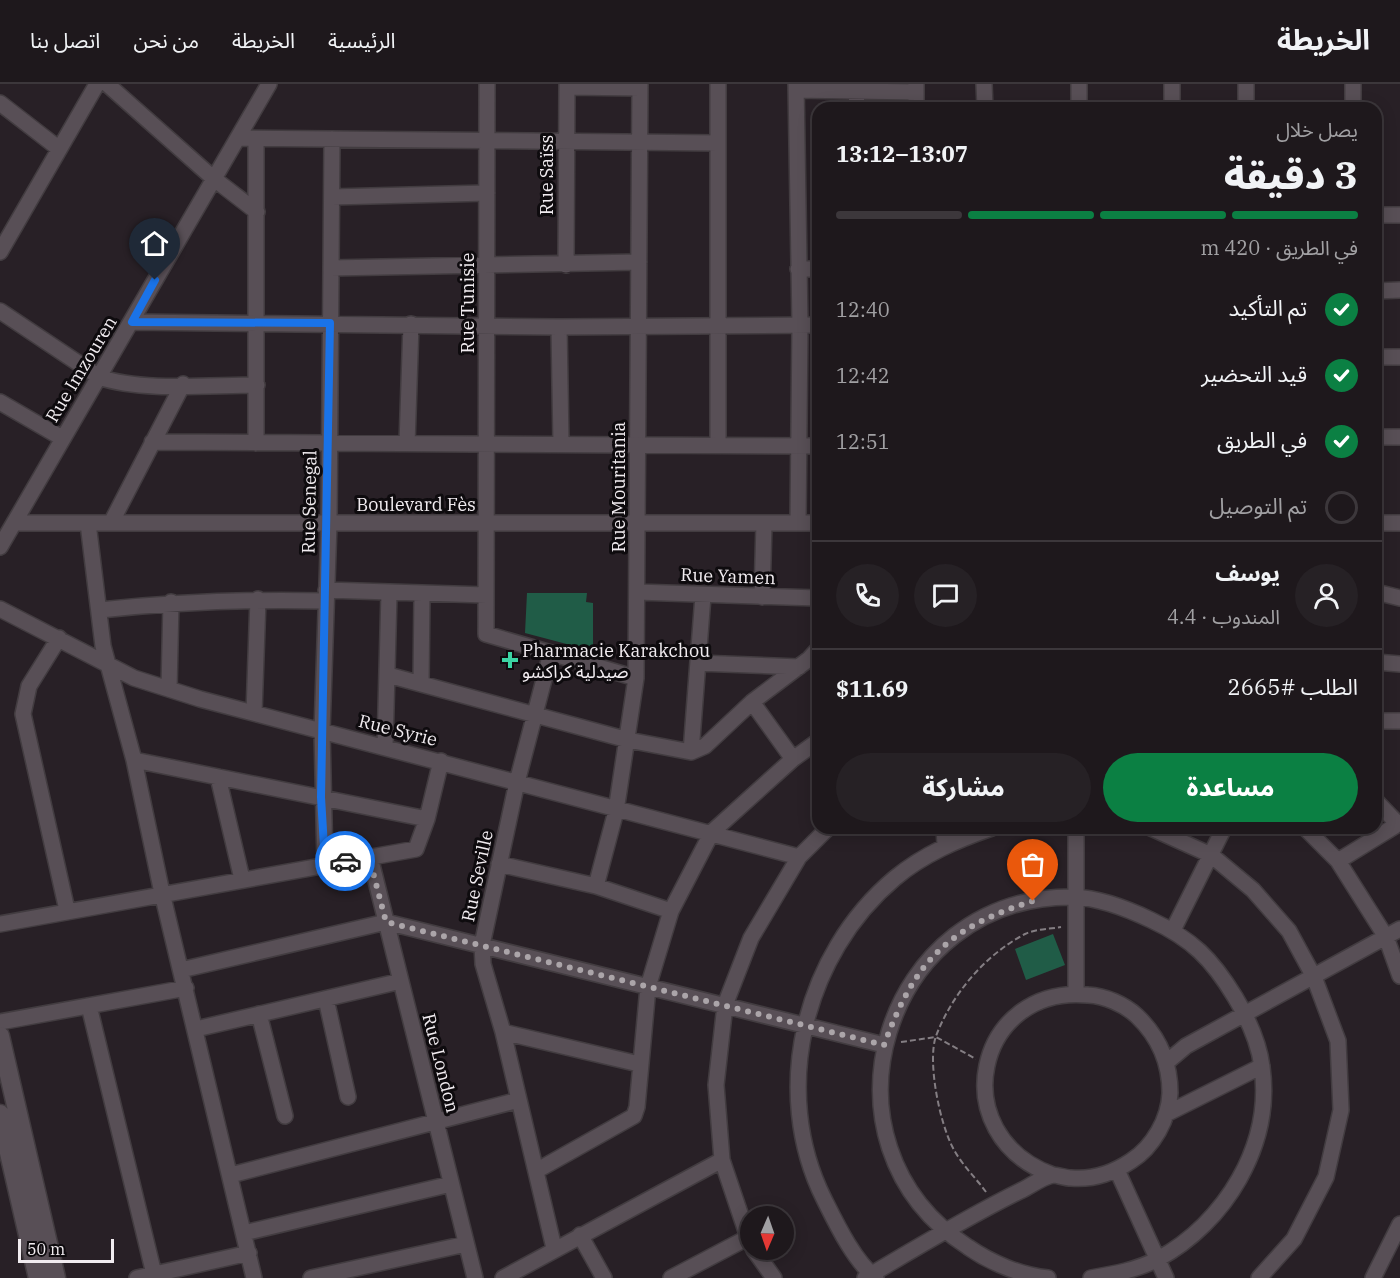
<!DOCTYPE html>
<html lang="ar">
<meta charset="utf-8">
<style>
:root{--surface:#1e181c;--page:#262125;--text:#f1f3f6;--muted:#a1a0a3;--line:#3c373b;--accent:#0b8043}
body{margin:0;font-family:"IBM Plex Serif","Noto Sans Arabic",serif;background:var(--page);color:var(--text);direction:rtl;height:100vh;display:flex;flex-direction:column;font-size:22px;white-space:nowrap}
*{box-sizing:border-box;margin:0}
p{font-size:20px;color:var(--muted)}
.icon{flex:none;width:33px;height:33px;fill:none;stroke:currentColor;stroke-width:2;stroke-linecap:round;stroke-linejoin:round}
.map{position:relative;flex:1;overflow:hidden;direction:ltr}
.panel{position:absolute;left:812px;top:18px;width:570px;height:732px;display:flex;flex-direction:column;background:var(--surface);border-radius:18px;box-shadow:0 3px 15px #0003,0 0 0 2px var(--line);direction:rtl}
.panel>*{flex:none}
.needle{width:39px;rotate:182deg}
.tools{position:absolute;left:740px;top:1122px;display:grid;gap:12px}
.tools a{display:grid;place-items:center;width:54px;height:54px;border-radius:50%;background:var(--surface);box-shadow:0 3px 15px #0003,0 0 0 2px var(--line);font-size:30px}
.scale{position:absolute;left:18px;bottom:15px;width:96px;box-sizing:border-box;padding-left:6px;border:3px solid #f1ecf0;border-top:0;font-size:16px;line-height:21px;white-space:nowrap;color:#f1ecf0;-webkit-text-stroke:4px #0e0b0e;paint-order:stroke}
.pin{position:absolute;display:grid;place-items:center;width:51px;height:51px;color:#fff;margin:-62px -26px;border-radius:50% 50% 50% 0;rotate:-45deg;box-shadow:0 0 6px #0007}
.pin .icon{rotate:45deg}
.courier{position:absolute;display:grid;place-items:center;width:60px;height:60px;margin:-30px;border:4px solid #1a73e8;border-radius:50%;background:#fff;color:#222;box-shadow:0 2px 8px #0007}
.head em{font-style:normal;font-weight:800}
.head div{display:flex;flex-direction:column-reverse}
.head{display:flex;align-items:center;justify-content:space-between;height:102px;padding:0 24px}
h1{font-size:39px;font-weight:800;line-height:45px}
.bar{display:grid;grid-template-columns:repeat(4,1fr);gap:9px 6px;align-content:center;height:72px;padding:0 24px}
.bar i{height:8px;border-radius:4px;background:var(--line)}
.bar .selected{background:var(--accent)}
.bar p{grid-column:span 4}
.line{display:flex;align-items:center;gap:15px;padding:0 24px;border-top:2px solid var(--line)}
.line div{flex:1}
.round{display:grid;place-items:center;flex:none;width:63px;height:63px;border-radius:32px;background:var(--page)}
ol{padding:0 24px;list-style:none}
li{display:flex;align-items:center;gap:18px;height:66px}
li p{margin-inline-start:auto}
li .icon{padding:6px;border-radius:50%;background:var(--accent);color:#fff;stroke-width:4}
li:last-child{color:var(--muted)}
li i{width:33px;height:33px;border:3px solid var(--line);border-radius:50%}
.button{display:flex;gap:12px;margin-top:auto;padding:12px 24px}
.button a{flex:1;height:69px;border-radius:36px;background:var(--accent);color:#fff;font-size:24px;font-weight:800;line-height:69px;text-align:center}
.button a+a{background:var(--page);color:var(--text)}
header{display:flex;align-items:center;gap:36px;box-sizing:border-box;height:84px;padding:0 30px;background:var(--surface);border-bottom:2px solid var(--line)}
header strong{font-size:28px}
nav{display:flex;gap:33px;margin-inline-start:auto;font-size:21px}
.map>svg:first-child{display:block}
.building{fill:#205c47}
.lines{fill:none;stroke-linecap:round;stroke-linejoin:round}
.minor-casing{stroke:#423c40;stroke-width:18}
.tertiary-casing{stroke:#423c40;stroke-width:21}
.path{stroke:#847e83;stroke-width:2;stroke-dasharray:6 3;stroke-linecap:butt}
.minor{stroke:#584f56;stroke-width:15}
.tertiary{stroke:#584f56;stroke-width:18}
.done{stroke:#aba5a9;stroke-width:6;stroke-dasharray:0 10.8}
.route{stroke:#1a73e8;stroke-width:8}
.poi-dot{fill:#3cd4a4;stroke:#0e0b0e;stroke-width:2}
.labels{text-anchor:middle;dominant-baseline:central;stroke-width:6;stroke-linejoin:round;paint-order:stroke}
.street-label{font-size:18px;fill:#f1ecf0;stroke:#0e0b0e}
.poi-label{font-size:18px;fill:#f1ecf0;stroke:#0e0b0e;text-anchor:start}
</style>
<header>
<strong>الخريطة</strong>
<nav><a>الرئيسية</a><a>الخريطة</a><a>من نحن</a><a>اتصل بنا</a></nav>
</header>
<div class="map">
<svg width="1400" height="1194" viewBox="0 0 1400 1194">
<rect width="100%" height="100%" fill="#282026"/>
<path class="building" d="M527,509H587L586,518L593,519V567L525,549Z
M1053,850L1065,881L1026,896L1015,865Z"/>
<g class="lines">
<g class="minor-casing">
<path id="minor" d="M107,0L213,94L257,128
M487,0L486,550L636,594
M796,0L800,241L798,439
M984,0L985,24
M1172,0V24
M1246,0V24
M1353,0V24
M567,3L640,4
M796,6L916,8
M856,6L857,24
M0,19L58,64
M916,24V0
M1079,24V0
M238,54L718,59
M332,113L487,109
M1376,131H1400
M0,168L97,0
M566,181L567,0
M331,184L639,178
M798,185H818
M1376,207L1400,206
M0,227L99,293C142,308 210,301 257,301
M132,238L559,243L818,241
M559,243L561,359
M1376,273H1400
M0,318L62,354
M1376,353H1400
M152,358L818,362
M256,359V55
M407,360L411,240
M718,361V0
M14,439H818
M88,439L103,562L134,676L162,809L254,1194
M111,439L183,300
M1376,439H1400
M0,463L269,0
M326,506L486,511
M637,508L818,514
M1376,508L1400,514
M762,513L764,439
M0,525L134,594L200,615L799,773
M100,526C176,518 250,515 326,517
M59,554L29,602L23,630L67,826
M551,569L517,698L482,861L483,880L503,948L554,1164
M1376,578L1400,580
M698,579L799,583
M388,591L628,656L691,668L705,662L752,618L809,575L818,565
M421,599L422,510
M169,605L171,518
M752,618L793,675
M254,629L258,515
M1376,637H1400
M385,663L389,509
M691,668L703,512
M134,676L427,735
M218,693L242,795
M1376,717L1398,740
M944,744L945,761
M1076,744V909
M1151,744L1211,771L1253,806L1289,847L1314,893L1338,957L1341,1026L1326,1093L1294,1155L1259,1194
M1305,744L1338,777L1386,853L1400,892
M370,773L475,1194
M1338,777L1400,739
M325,780L322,647L329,439L332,55
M499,780L596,802L671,827
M596,802L616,727L636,594L640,0
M0,840L416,765L427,735L441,677
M1173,846L1224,744
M181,886L386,838L884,961
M326,915L348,1013
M89,922L154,1190
M259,930L285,1032
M0,938L186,904
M196,945L401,897
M503,948L639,980
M1167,978L1186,962L1400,845
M1166,1030L1262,982
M1117,1086L1166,1194
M536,1087L634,1032L637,1023L648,903L671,827L712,748L793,675L818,657
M231,1091L519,1016
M244,1149L451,1100
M580,1151L604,1194
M750,1159L722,1076L716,1001L725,921L751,854L799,773L828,744
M754,1166L774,1194
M137,1194L249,1169
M311,1194L466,1160
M503,1194L722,1076
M671,1194L747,1154
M865,1194C916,1164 967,1133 1020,1107C1029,1103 1042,1093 1053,1091C1058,1091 1065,1094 1071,1094C1092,1096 1113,1089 1131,1077C1153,1063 1169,1035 1170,1009C1170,978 1159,953 1137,932C1124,920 1105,912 1088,911C976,900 942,1051 1053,1091
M876,1194C854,1177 836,1139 824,1115C770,1007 804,870 895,794C924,770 957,756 992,744
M1048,1194C1020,1191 991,1179 968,1163C807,1060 883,810 1074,813C1100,814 1128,825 1151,836C1192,855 1212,875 1235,913C1247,933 1259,959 1262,983C1273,1061 1225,1139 1158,1175C1137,1186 1114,1190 1091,1194
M1373,1194L1400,1140"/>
</g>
<g class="tertiary-casing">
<path id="tertiary" d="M0,952L56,1194
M0,1030L38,1194"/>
</g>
<path class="path" d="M901,958L936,953L976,975
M986,1108C976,1094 961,1080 953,1064C940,1040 927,978 936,952C952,910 985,871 1025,850C1035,845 1050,845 1061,843"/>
<use href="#minor" class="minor"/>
<use href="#tertiary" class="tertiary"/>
</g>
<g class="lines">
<path class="done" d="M345,777L369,773L386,838L884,961C915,877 947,844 1033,817"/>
<path class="route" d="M155,196L132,238L330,239L321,713L325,780L345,777"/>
</g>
<path class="poi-dot" d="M507 567h6v6h6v6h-6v6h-6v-6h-6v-6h6z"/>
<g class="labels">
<g class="street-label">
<text transform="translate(546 91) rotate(-90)">Rue Saïss</text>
<text transform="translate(467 219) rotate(-90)">Rue Tunisie</text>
<text transform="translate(81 285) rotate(-59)">Rue Imzouren</text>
<text transform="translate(618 403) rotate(-90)">Rue Mouritania</text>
<text transform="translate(309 418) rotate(-89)">Rue Senegal</text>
<text x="416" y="420">Boulevard Fès</text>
<text transform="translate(728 492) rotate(2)">Rue Yamen</text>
<text transform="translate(398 646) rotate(14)">Rue Syrie</text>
<text transform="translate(477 792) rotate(-78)">Rue Seville</text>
<text transform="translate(441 979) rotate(76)">Rue London</text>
</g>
<g class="poi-label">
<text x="522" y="566">Pharmacie Karakchou<tspan x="522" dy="21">صيدلية كراكشو</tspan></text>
</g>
</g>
</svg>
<div class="tools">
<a><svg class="needle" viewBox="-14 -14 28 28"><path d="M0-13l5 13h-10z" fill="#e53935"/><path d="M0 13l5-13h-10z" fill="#a1a0a3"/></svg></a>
</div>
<div class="scale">50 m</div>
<div class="pin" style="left:1033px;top:817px;background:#ea580c"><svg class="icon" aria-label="bag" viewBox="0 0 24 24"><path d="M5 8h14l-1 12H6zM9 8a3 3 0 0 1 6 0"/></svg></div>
<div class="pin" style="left:155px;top:196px;background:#1f2937"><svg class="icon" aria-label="home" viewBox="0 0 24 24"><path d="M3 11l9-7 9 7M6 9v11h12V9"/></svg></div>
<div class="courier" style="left:345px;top:777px"><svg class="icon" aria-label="car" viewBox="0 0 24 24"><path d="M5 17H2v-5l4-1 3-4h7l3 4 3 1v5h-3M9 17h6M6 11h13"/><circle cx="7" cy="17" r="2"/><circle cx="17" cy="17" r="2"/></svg></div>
<section class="panel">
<div class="head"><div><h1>3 دقيقة</h1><p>يصل خلال</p></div><em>13:07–13:12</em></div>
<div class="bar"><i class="selected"></i><i class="selected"></i><i class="selected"></i><i></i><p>في الطريق · 420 m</p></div>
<ol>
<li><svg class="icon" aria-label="check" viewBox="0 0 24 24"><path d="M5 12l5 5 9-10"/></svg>تم التأكيد<p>12:40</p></li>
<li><svg class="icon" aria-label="check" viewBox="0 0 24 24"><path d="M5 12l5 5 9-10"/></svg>قيد التحضير<p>12:42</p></li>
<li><svg class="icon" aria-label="check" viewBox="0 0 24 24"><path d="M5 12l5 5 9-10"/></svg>في الطريق<p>12:51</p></li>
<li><i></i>تم التوصيل</li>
</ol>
<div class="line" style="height:108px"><a class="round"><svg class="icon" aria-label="person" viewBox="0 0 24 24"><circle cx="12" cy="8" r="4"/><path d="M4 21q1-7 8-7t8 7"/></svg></a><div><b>يوسف</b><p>المندوب · 4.4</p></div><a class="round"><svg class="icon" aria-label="chat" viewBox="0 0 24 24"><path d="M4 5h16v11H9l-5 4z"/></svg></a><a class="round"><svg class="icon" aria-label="phone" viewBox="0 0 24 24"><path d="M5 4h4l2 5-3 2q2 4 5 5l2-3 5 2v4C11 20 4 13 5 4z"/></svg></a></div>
<div class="line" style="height:78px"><div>الطلب #2665</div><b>$11.69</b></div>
<div class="button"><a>مساعدة</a><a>مشاركة</a></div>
</section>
</div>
